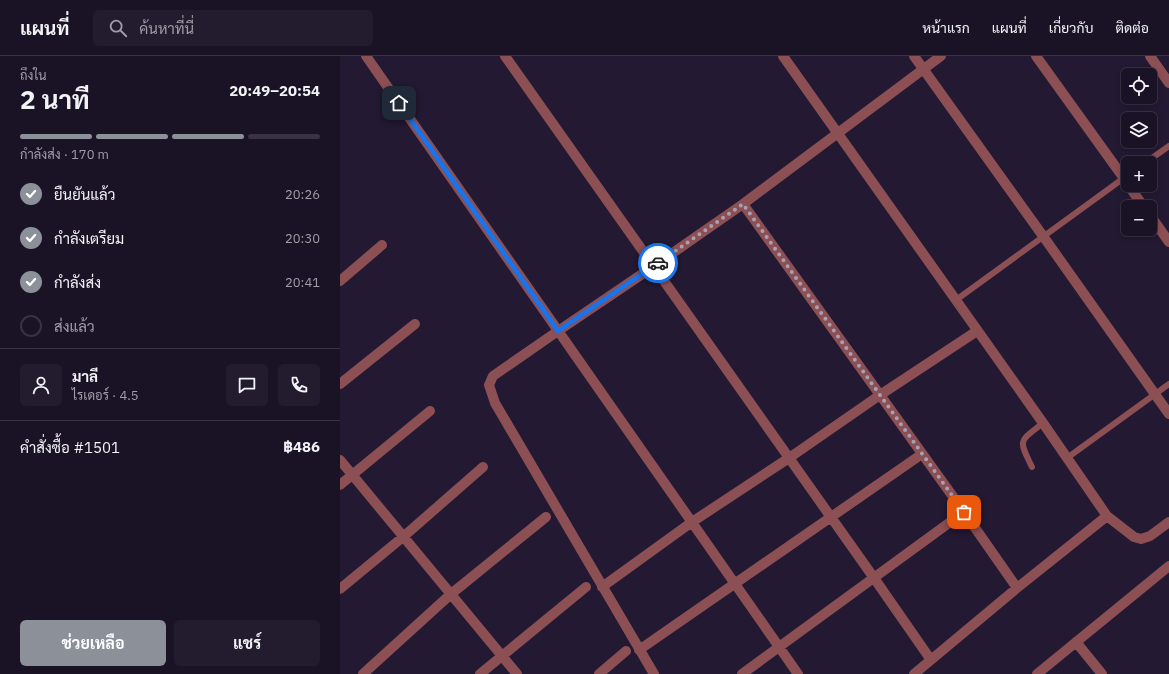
<!DOCTYPE html>
<html lang="th">
<meta charset="utf-8">
<style>
:root{--surface:#1a1326;--page:#231c2e;--text:#f1f3f6;--muted:#9f9ea7;--line:#383243;--accent:#8c9099}
body{margin:0;font-family:"IBM Plex Sans",Sarabun,sans-serif;background:var(--page);color:var(--text);height:100vh;display:flex;flex-direction:column;font-size:15px;white-space:nowrap}
*{box-sizing:border-box;margin:0}
p{font-size:13px;color:var(--muted)}
.icon{flex:none;width:22px;height:22px;fill:none;stroke:currentColor;stroke-width:2;stroke-linecap:round;stroke-linejoin:round}
.map{position:relative;flex:1;overflow:hidden}
.side{display:flex;flex-direction:column;background:var(--surface);width:340px}
.side>*{flex:none}
.buttons{position:absolute;left:781px;top:12px;display:grid;gap:8px}
.buttons a{display:grid;place-items:center;width:36px;height:36px;border-radius:6px;background:var(--surface);box-shadow:0 2px 6px #0003,0 0 0 1px var(--line);font-size:20px}
.pin{position:absolute;display:grid;place-items:center;width:34px;height:34px;color:#fff;margin:-17px;border-radius:8px;box-shadow:0 2px 6px #0006}
.courier{position:absolute;display:grid;place-items:center;width:40px;height:40px;margin:-20px;border:3px solid #1a73e8;border-radius:50%;background:#fff;color:#222;box-shadow:0 1px 5px #0007}
.headline em{font-style:normal;font-weight:700}
.headline div{display:flex;flex-direction:column-reverse}
.headline{display:flex;align-items:center;justify-content:space-between;height:68px;padding:0 20px}
h1{font-size:26px;font-weight:700;line-height:30px}
.bar{display:grid;grid-template-columns:repeat(4,1fr);gap:6px 4px;align-content:center;height:48px;padding:0 20px}
.bar i{height:5px;border-radius:3px;background:var(--line)}
.bar .active{background:var(--accent)}
.bar p{grid-column:span 4}
.line{display:flex;align-items:center;gap:10px;padding:0 20px;border-top:1px solid var(--line)}
.line div{flex:1}
.round{display:grid;place-items:center;flex:none;width:42px;height:42px;border-radius:6px;background:var(--page)}
ol{padding:0 20px;list-style:none}
li{display:flex;align-items:center;gap:12px;height:44px}
li p{margin-inline-start:auto}
li .icon{padding:4px;border-radius:50%;background:var(--accent);color:#fff;stroke-width:4}
li:last-child{color:var(--muted)}
li i{width:22px;height:22px;border:2px solid var(--line);border-radius:50%}
.primary-button{display:flex;gap:8px;margin-top:auto;padding:8px 20px}
.primary-button a{flex:1;height:46px;border-radius:6px;background:var(--accent);color:#fff;font-size:16px;font-weight:700;line-height:46px;text-align:center}
.primary-button a+a{background:var(--page);color:var(--text)}
header{display:flex;align-items:center;gap:24px;box-sizing:border-box;height:56px;padding:0 20px;background:var(--surface);border-bottom:1px solid var(--line)}
header strong{font-size:19px}
nav{display:flex;gap:22px;margin-inline-start:auto;font-size:14px}
.search{width:280px;height:36px;background:var(--page);display:flex;align-items:center;gap:10px;box-sizing:border-box;padding:0 14px;border-radius:6px;color:var(--muted);font-size:15px}
main{display:flex;flex:1;min-height:0}
.map>svg:first-child{display:block}
.lines{fill:none;stroke-linecap:round;stroke-linejoin:round}
.service{stroke:#8c4f54;stroke-width:6}
.minor{stroke:#8c4f54;stroke-width:10}
.done{stroke:#a7a0b4;stroke-width:4;stroke-dasharray:0 7.2}
.route{stroke:#1a73e8;stroke-width:5}
</style>
<header>
<strong>แผนที่</strong>
<div class="search"><svg class="icon" aria-label="search" viewBox="0 0 24 24"><circle cx="10" cy="10" r="6"/><path d="M15 15l6 6"/></svg>ค้นหาที่นี่</div>
<nav><a>หน้าแรก</a><a>แผนที่</a><a>เกี่ยวกับ</a><a>ติดต่อ</a></nav>
</header>
<main>
<section class="side">
<div class="headline"><div><h1>2 นาที</h1><p>ถึงใน</p></div><em>20:49–20:54</em></div>
<div class="bar"><i class="active"></i><i class="active"></i><i class="active"></i><i></i><p>กำลังส่ง · 170 m</p></div>
<ol>
<li><svg class="icon" aria-label="check" viewBox="0 0 24 24"><path d="M5 12l5 5 9-10"/></svg>ยืนยันแล้ว<p>20:26</p></li>
<li><svg class="icon" aria-label="check" viewBox="0 0 24 24"><path d="M5 12l5 5 9-10"/></svg>กำลังเตรียม<p>20:30</p></li>
<li><svg class="icon" aria-label="check" viewBox="0 0 24 24"><path d="M5 12l5 5 9-10"/></svg>กำลังส่ง<p>20:41</p></li>
<li><i></i>ส่งแล้ว</li>
</ol>
<div class="line" style="height:72px"><a class="round"><svg class="icon" aria-label="person" viewBox="0 0 24 24"><circle cx="12" cy="8" r="4"/><path d="M4 21q1-7 8-7t8 7"/></svg></a><div><b>มาลี</b><p>ไรเดอร์ · 4.5</p></div><a class="round"><svg class="icon" aria-label="chat" viewBox="0 0 24 24"><path d="M4 5h16v11H9l-5 4z"/></svg></a><a class="round"><svg class="icon" aria-label="phone" viewBox="0 0 24 24"><path d="M5 4h4l2 5-3 2q2 4 5 5l2-3 5 2v4C11 20 4 13 5 4z"/></svg></a></div>
<div class="line" style="height:52px"><div>คำสั่งซื้อ #1501</div><b>฿486</b></div>
<div class="primary-button"><a>ช่วยเหลือ</a><a>แชร์</a></div>
</section>
<div class="map">
<svg width="829" height="618" viewBox="0 0 829 618">
<rect width="100%" height="100%" fill="#231932"/>
<g class="lines">
<path class="service" d="M805,107L829,90
M616,244L788,119
M727,402L829,328
M692,411C678,383 679,386 703,367"/>
<path class="minor" d="M26,0L458,618
M165,0L534,522L591,604
M443,0L703,367L767,460L794,481L801,483L810,480L829,466
M574,0L703,180L829,358
M696,0L788,128
M810,0L829,27
M788,129L804,151
M403,148L624,456L677,532
M810,159L829,186
M0,225L42,189
M0,328L75,268
M0,404L177,618
M0,429L90,355
M262,531L352,466L449,402L540,339L637,275
M0,533L63,481L143,411
M736,586L762,618
M299,594L582,398
M23,618L111,538L206,461
M140,618L246,531
M259,618L286,595
M314,618L155,347L149,329L153,320L218,275L314,210L403,148L601,0
M402,618L624,456
M574,618L677,532L767,460
M697,618L829,510"/>
</g>
<g class="lines">
<path class="done" d="M318,207L403,148L624,456"/>
<path class="route" d="M59,47L218,275L318,207"/>
</g>
</svg>
<div class="buttons">
<a><svg class="icon" aria-label="locate" viewBox="0 0 24 24"><circle cx="12" cy="12" r="6"/><path d="M12 2v4M12 18v4M2 12h4M18 12h4"/></svg></a>
<a><svg class="icon" aria-label="layers" viewBox="0 0 24 24"><path d="M12 4l9 5-9 5-9-5zM3 14l9 5 9-5"/></svg></a>
<a>+</a>
<a>−</a>
</div>
<div class="pin" style="left:624px;top:456px;background:#ea580c"><svg class="icon" aria-label="bag" viewBox="0 0 24 24"><path d="M5 8h14l-1 12H6zM9 8a3 3 0 0 1 6 0"/></svg></div>
<div class="pin" style="left:59px;top:47px;background:#1f2937"><svg class="icon" aria-label="home" viewBox="0 0 24 24"><path d="M3 11l9-7 9 7M6 9v11h12V9"/></svg></div>
<div class="courier" style="left:318px;top:207px"><svg class="icon" aria-label="car" viewBox="0 0 24 24"><path d="M5 17H2v-5l4-1 3-4h7l3 4 3 1v5h-3M9 17h6M6 11h13"/><circle cx="7" cy="17" r="2"/><circle cx="17" cy="17" r="2"/></svg></div>
</div>
</main>
